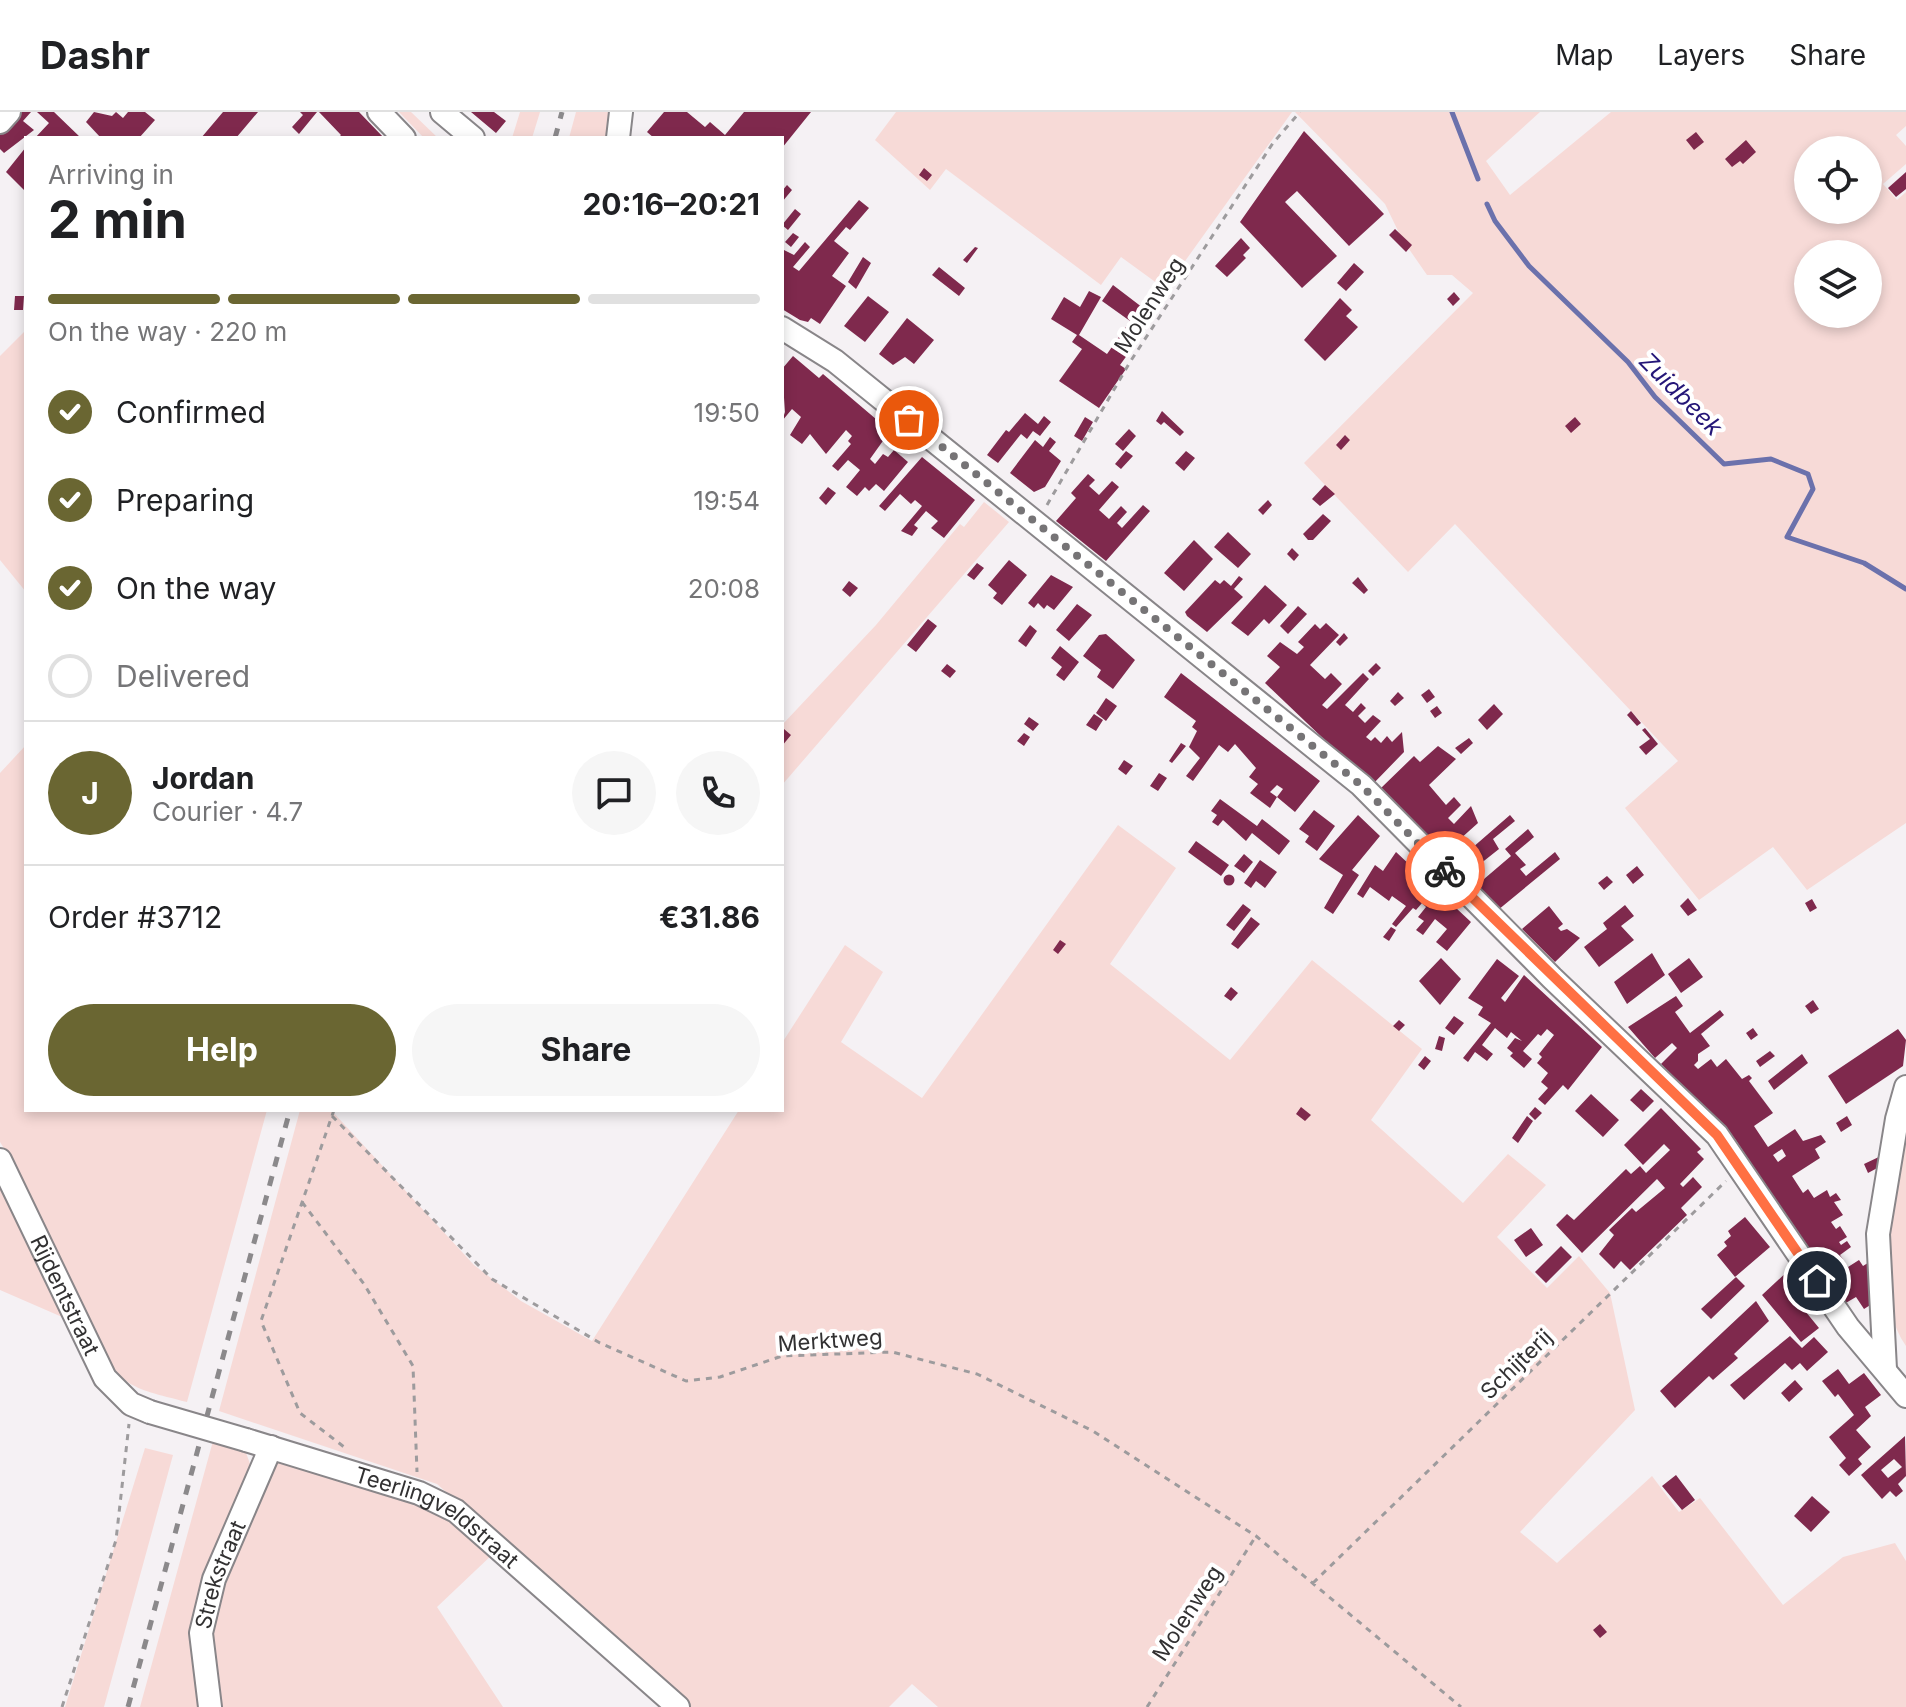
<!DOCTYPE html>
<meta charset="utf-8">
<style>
:root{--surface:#fff;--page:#f6f6f6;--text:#202124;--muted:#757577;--line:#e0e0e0;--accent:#6a6632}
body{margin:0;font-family:Inter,sans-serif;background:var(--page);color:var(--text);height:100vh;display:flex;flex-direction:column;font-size:30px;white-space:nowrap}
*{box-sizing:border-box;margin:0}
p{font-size:26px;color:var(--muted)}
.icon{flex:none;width:44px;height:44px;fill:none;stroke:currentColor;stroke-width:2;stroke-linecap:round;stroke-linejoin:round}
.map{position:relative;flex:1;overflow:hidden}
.details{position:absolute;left:24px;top:24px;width:760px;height:976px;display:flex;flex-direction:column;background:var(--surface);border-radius:0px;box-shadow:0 4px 12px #0003}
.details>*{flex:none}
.controls{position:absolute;left:1794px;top:24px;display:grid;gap:16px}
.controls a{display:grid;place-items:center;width:88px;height:88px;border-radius:50%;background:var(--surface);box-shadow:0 4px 12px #0003;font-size:40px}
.pin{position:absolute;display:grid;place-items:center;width:68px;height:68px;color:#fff;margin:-34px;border:4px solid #fff;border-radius:50%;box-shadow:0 2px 8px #0007}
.courier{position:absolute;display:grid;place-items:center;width:80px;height:80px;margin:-40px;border:6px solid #ff7043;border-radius:50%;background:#fff;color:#222;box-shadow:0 2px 10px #0007}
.overview em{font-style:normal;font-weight:700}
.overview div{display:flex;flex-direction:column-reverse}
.overview{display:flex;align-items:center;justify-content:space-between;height:136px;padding:0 24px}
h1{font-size:52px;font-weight:700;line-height:60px}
.bar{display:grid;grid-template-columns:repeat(4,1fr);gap:12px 8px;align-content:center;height:96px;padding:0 24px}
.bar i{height:10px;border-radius:6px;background:var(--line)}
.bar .active{background:var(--accent)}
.bar p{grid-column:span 4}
.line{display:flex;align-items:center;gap:20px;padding:0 24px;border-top:2px solid var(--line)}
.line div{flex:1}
.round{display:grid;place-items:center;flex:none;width:84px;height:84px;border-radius:42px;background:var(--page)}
ol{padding:0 24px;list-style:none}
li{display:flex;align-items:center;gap:24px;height:88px}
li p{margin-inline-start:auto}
li .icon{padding:8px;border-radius:50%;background:var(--accent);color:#fff;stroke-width:4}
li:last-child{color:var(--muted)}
li i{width:44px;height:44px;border:4px solid var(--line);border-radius:50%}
.cta{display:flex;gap:16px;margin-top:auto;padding:16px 24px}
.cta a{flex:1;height:92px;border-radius:48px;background:var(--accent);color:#fff;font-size:32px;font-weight:700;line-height:92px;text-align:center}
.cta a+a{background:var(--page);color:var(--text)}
header{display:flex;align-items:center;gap:48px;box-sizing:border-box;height:112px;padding:0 40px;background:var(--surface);border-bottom:2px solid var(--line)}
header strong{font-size:38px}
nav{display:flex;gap:44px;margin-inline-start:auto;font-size:28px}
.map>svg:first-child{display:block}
.green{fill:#f7dad7;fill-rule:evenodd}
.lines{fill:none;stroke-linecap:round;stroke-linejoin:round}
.stream{stroke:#6b71ac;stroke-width:5}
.building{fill:#7f294d;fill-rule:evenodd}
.minor-casing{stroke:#898689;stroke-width:26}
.path{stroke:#9d9b9d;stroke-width:3;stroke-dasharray:6 6;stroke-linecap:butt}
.minor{stroke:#fff;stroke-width:22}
.rail{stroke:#8b898b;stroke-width:5;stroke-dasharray:10 10;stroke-linecap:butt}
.minor-bridge-casing{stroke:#898689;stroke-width:26;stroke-linecap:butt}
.minor-bridge{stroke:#fff;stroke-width:22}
.done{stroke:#767476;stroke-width:8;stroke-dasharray:0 14.4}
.route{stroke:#ff7043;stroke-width:10}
.labels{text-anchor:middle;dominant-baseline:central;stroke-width:8;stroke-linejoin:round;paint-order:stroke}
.street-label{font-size:22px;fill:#323132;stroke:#fff}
.water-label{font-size:24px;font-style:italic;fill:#241678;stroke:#fff}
</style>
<header>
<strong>Dashr</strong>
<nav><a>Map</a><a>Layers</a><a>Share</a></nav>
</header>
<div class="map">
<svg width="1906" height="1595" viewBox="0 0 1906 1595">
<rect width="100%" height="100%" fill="#f5f1f4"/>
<path class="green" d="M399,0H411L438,26H424Z
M520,0H540L532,26H512Z
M576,0H614L609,26H569Z
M896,0H1292L1165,177L1121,145L1101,173L946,57L930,78L875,28Z
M1295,0H1540L1486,49L1510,83L1611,0H1906V14L1896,23L1906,34V52L1883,72L1897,88L1906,80V711L1807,778L1773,735L1699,788L1625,696L1678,649L1455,412L1408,460L1304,351L1473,181L1452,163H1427L1402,127L1385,92ZM1808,38H1868V98H1808ZM1808,142H1868V202H1808Z
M26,218V480L0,448V244Z
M984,390L1009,410L782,673V613L876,513L960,412L964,415Z
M26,633V998H267L187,1290C128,1275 119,1275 92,1218L0,1178V1053L10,1046L0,1030V661Z
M1118,713L1176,756L1110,852L1230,948L1312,848L1422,937L1371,1008L1463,1091L1508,1042L1546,1073L1497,1125L1547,1176L1579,1144L1610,1181L1635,1298L1520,1420L1557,1451L1652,1364L1679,1400L1700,1386L1783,1493L1843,1445L1895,1431L1906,1449V1595H938L912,1572L889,1595H690L437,1372L219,1299L300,998H331L474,1153L521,1189L592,1229L739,998H782V931L845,833L883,860L841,930L922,986Z
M1906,1007V1234C1867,1178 1894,1071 1906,1007Z
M213,1329L245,1338L253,1360L211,1462L204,1595H140Z
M145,1336L173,1343L104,1595H65Z
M279,1343L434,1391L495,1440L437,1495L503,1595H216L207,1538L223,1464Z"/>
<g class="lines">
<path class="stream" d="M1452,0L1478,67
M1487,92L1495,109L1529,154L1628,250L1655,285L1724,352L1771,347L1808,362L1813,377L1787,425L1864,451L1906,477"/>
</g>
<path class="building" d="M15,0H31L23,9L34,18L4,41L0,37V16Z
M37,0H54L81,26H35L49,11Z
M94,0L112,4L116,0L123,6L128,0H145L155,8L139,26H101L86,10Z
M223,0H258L236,26H201Z
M300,0H317L299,22L292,15L303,3Z
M319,0H359L384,26H338L341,23Z
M471,0H494L506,9L496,21Z
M664,0H687L705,15L710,10L725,23L744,0H811L782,36V26H654L647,20Z
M1304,19L1384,102L1349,134L1297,79L1285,90L1337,144L1302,176L1240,110Z
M1696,20L1704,30L1694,38L1686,28Z
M1746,28L1756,40L1743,52L1740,49L1732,55L1725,47Z
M26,35V80L6,60Z
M924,56L932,63L927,69L919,63Z
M1906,60V77L1896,85L1888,76Z
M787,73L792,78L782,90V79Z
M859,88L869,96L850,118L846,115L834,129L849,141L832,164L846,174L820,212L811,206L808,210L800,208L782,197V137L794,143L805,130L810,135L793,155L799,159Z
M795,97L801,102L788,118L782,113Z
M1395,117L1412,133L1406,140L1389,123Z
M793,121L799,125L791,135L785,130Z
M1241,126L1250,136L1243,143L1246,146L1227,165L1215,154Z
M975,135L978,136L967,151L963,148Z
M863,145L871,151L856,177L848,170Z
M1354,151L1364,160L1346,179L1337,171Z
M939,155L965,176L959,184L932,163Z
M1113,173L1151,202L1143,214L1146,217L1120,253L1126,257L1099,296L1059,269L1082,237L1072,230L1077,223L1051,207L1064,185L1080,195L1089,179L1101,185L1079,223L1107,242L1130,209L1102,189Z
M1454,180L1460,187L1453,194L1447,187Z
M15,184H24L23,198H14Z
M868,184L889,200L865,230L844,214Z
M1340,186L1352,198L1346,204L1358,215L1325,249L1304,228Z
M907,206L934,228L914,252L905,245L893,253L879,242Z
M793,244L819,266L823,262L890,319L870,347L875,352L883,342L888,345L894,338L908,350L884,379L876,372L869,379L865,375L857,384L846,375L860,358L848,348L838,359L832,354L851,332L848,329L852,324L846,318L826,342L810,322L802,332L790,323L801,305L792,297L782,309L785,300L782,257Z
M1162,299L1184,320L1180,324L1164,310L1161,313L1156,309Z
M1025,301L1038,312L1044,304L1051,310L1040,324L1033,319L1027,327L1021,322L998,351L987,343L1006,318L1009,320Z
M1085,305L1093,310L1082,329L1074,324Z
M1575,305L1581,312L1571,321L1565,314Z
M1129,317L1136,324L1123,339L1115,332Z
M1345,323L1350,328L1341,338L1336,333Z
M1050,325L1056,330L1049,339L1061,349L1045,375L1034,380L1010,361L1035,328L1043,335Z
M1126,339L1133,344L1121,357L1115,352Z
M1186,339L1195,346L1184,359L1175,351Z
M922,345L975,388L944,426L931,416L938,409L926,399L914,413L918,416L912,424L901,419L922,394L915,388L911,392L900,382L885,399L879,394Z
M1088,362L1095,368L1089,374L1099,383L1112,369L1119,375L1099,398L1109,407L1121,394L1127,400L1117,411L1122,416L1143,393L1150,399L1106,449L1056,409L1076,386L1071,381Z
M1325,373L1335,382L1320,394L1312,387Z
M828,375L836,381L826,393L819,386Z
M1268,388L1272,393L1263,403L1258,398Z
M1323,402L1331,409L1313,428H1308L1303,422Z
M1228,420L1251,442L1238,456L1214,435Z
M1194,428L1213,447L1184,479L1164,461Z
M1292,436L1299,443L1294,449L1287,442Z
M1009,448L1027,463L1002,493L993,486L997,481L988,473Z
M977,451L984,456L974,468L967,463Z
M1051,463L1073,475L1054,498L1047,493L1044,497L1038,491L1034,496L1028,491Z
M1239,464L1243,467L1234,477L1243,485L1207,520L1187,504L1185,500L1215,468L1220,472L1224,468L1231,474Z
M1358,465L1368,478L1364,482L1352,471Z
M849,469L858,476L850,485L842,478Z
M1265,473L1287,493L1269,512L1264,507L1248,524L1231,511Z
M1077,492L1092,503L1069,529L1056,518Z
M1298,494L1307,502L1288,522L1280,514Z
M928,507L937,514L916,540L907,533Z
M1326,511L1339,523L1310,553L1325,567L1331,561L1342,572L1322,593L1327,597L1363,561L1369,567L1345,593L1353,600L1361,591L1366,596L1358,604L1365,611L1373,603L1381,609L1366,625L1371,629L1375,625L1381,631L1387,624L1392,630L1402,620L1404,640L1372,673L1265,571L1280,555L1267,544L1280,530L1297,542L1304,535L1298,530L1315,512L1320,517Z
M1030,513L1037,519L1026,535L1018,529Z
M1344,521L1348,526L1340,534L1336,530Z
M1106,522L1135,548L1113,577L1097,565L1101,558L1083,544L1099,523Z
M1060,534L1079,550L1064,569L1056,563L1062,555L1051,546Z
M1376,551L1381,556L1373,564L1368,559Z
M947,552L956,559L950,566L941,559Z
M1181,561L1320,669L1295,700L1277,685L1270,696L1250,681L1258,672L1249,665L1256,656L1235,632L1228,640L1219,633L1193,669L1186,664L1200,646L1189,635L1197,619L1192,615L1196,609L1164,585ZM1277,673L1283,677L1277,685L1270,680Z
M1429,577L1435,585L1427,591L1421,583Z
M1398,580L1404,586L1395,594L1390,589Z
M1106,586L1117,594L1106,609L1096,601Z
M1494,592L1503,602L1487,618L1478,608Z
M1437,594L1442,601L1435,606L1430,599Z
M1631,599L1641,611L1637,614L1627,603Z
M1094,602L1103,608L1096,619L1086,613Z
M1029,605L1039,612L1033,619L1024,612Z
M1645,616L1658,632L1646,643L1639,635L1650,627L1642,618Z
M784,617L791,623L782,634V618Z
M1024,621L1030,625L1024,634L1017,629Z
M1469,626L1473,631L1461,642L1455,636Z
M1181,631L1186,634L1172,651L1169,649Z
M1438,634L1456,647L1429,673L1446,693L1454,685L1461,693L1448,706L1454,712L1471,694L1478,711L1459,728L1465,734L1450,749L1380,677L1414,644L1420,650Z
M1124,648L1133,654L1126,663L1118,657Z
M1159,661L1167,666L1158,679L1150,674Z
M1220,687L1257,714L1262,707L1290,729L1279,743L1252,721L1246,729L1223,708L1218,714L1212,710L1217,703L1211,699Z
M1314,698L1335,714L1317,739L1305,730L1309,724L1299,717Z
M1358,703L1380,724L1352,758L1359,763L1333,802L1324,796L1343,763L1319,747Z
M1510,703L1515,709L1493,727L1499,737L1475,756L1464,743Z
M1528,717L1534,725L1515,741L1526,753L1520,757L1526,764L1555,740L1560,747L1498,798L1477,773L1511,744L1505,737Z
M1196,729L1229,753L1221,764L1188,740Z
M1396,740L1471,810L1447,839L1436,830L1447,817L1435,807L1423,823L1416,818L1424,809L1418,805L1426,795L1422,791L1416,798L1413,796L1396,815L1392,812L1406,794L1392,784L1389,789L1370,775L1363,786L1357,782L1375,753L1383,759Z
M1244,742L1253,750L1244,761L1234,754Z
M1260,748L1277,760L1265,776L1256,769L1251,776L1244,771Z
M1637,754L1644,763L1633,772L1626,763Z
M1223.5 768a5.5 5.5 0 1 1 11 0a5.5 5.5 0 1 1-11 0Z
M1607,764L1613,770L1604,778L1598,771Z
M1688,786L1697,798L1688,804L1680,794Z
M1812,787L1817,796L1810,800L1805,791Z
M1243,792L1251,798L1234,819L1226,813Z
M1625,793L1634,804L1621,814L1634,828L1599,855L1584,835L1607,817L1603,811Z
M1549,794L1563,812L1558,816L1561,819L1567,817L1580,826L1555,850L1522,817Z
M1251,805L1260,812L1238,837L1231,832Z
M1391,815L1396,818L1389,829L1383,825Z
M1060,828L1066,832L1058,842L1053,838Z
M1652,841L1665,863L1627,892L1614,870Z
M1441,846L1461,867L1440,893L1419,869Z
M1689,846L1703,865L1681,881L1668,862Z
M1497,847L1519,864L1501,886L1505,890L1524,863L1602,935L1568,978L1563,973L1545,993L1538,987L1548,976L1541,970L1548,961L1537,951L1542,945L1539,942L1554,923L1547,917L1541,924L1538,922L1523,939L1532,947L1524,956L1510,944L1513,941L1507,936L1515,926L1522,929L1511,920L1507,926L1495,916L1482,933L1493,942L1487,949L1475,940L1468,950L1463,946L1491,911L1478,903L1483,895L1468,886Z
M1231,875L1238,881L1231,889L1224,884Z
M1676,884L1683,894L1675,900L1690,921L1720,898L1724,903L1701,922L1710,934L1698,942V949L1694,953L1698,957L1711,947L1717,955L1726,947L1742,967L1749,963L1752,966L1749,969L1773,1001L1754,1014L1768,1035L1795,1017L1803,1029L1821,1023L1826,1030L1815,1037L1820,1046L1792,1064L1803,1081L1808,1077L1814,1086L1827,1078L1830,1085L1836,1081L1841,1088L1834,1090L1843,1103L1831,1110L1836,1117L1840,1114L1847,1125L1839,1130L1841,1133L1847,1129L1851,1135L1840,1143L1848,1155L1859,1148L1863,1154L1871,1149L1875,1190L1864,1197L1856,1185L1844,1192L1735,1027L1661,952L1677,936L1672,931L1655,946L1628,915ZM1782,1037L1786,1044L1778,1050L1773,1043Z
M1813,888L1819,897L1811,902L1805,894Z
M1454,904L1464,911L1454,923L1445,916Z
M1399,908L1405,913L1399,919L1393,914Z
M1753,916L1758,923L1751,928L1746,921Z
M1898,917L1906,928L1903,954L1846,992L1828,964Z
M1439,924L1445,926L1442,939L1435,937Z
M1770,939L1775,944L1760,955L1756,949Z
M1802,942L1808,951L1774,978L1768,969Z
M1425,944L1431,949L1424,958L1418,953Z
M1641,977L1654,989L1643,1000L1630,988Z
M1591,982L1619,1008L1603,1025L1575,999Z
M1301,995L1311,1003L1305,1009L1296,1002Z
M1535,995L1542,1001L1535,1008L1529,1002Z
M1661,996L1701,1037L1697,1040L1704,1047L1680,1072L1683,1075L1693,1065L1702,1075L1681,1096L1687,1103L1630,1158L1621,1149L1614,1157L1599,1142L1614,1123L1609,1118L1632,1096L1636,1100L1665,1076L1657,1067L1582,1141L1556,1113L1567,1102L1574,1108L1626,1057L1631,1062L1640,1054L1646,1061L1670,1038L1664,1032L1643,1053L1624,1033Z
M1527,1004L1533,1009L1518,1031L1512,1026Z
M1847,1004L1852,1013L1841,1020L1836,1011Z
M1883,1043L1881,1054L1868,1061L1864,1052Z
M1745,1105L1770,1135L1735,1165L1717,1143L1727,1134L1724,1130L1731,1124L1728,1119Z
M1531,1116L1543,1133L1526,1145L1514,1128Z
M1561,1134L1572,1145L1546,1171L1535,1160Z
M1790,1157L1811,1187L1801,1194L1819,1216L1801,1230L1762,1183Z
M1736,1165L1745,1174L1711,1207L1701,1197Z
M1756,1189L1769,1209L1734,1242L1738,1246L1713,1268L1709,1264L1675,1296L1660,1279Z
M1790,1224L1802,1236L1814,1225L1828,1240L1807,1259L1800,1251L1792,1258L1785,1251L1744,1288L1730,1273Z
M1838,1257L1849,1272L1864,1261L1881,1283L1865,1295L1871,1304L1856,1318L1871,1335L1858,1347L1862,1352L1849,1364L1839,1353L1846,1346L1829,1325L1854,1303L1838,1282L1835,1285L1822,1269Z
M1795,1268L1803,1277L1789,1290L1781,1281Z
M1905,1324L1906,1364L1898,1372L1903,1379L1896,1385L1890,1379L1882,1387L1861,1363ZM1894,1347L1902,1355L1888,1366L1881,1358Z
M1676,1363L1695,1388L1682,1398L1662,1374Z
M1812,1384L1830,1400L1811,1420L1794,1404Z
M1600,1512L1607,1520L1600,1526L1593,1518Z"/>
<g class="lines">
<g class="minor-casing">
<g id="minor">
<path d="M379,0L404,26"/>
<path d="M442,0L473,26"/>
<path d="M0,10L9,0"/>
<path d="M618,26L621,0"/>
<path d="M782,216L835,249L1361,673L1552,866L1717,1023L1848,1215L1906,1284"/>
<path id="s1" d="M0,1048L105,1266L131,1292L150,1300"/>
<path d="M1885,1257L1878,1122L1897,1007L1906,975"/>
<path id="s2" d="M246,1328L419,1381L456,1399L678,1595"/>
<path id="s3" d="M210,1595L201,1521L214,1467L271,1335"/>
</g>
</g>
<path class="path" d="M1047,393L1130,250L1273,31L1300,0
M334,998L261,1209L300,1301L348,1338
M332,1004L492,1167L600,1231L686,1269L720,1265L782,1244L892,1240L977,1262L1093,1319L1256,1424L1461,1595
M302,1090L364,1172L413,1254L417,1360
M1313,1471L1726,1069
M62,1595L116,1428L129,1312
M1147,1595L1256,1424"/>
<use href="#minor" class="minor"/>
<path class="rail" d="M555,26L562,0
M128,1595L290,998"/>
<g class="minor-bridge-casing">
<path id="minor-bridge" d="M150,1300L246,1328"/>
</g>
<use href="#minor-bridge" class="minor-bridge"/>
</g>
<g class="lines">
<path class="done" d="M909,308L1361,673L1445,759"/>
<path class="route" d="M1445,759L1717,1023L1817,1169"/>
</g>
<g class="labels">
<g class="street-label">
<text transform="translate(1149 193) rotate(-57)">Molenweg</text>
<text stroke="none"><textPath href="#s1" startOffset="150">Rijdentstraat</textPath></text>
<text transform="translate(830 1228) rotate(-4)">Merktweg</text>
<text transform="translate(1516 1252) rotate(-44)">Schijterij</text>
<text stroke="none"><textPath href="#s2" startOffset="208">Teerlingveldstraat</textPath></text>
<text stroke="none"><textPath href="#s3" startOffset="136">Strekstraat</textPath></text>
<text transform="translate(1187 1501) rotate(-57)">Molenweg</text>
</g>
<g class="water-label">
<text transform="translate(1681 282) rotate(45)">Zuidbeek</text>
</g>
</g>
</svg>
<div class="controls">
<a><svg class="icon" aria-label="locate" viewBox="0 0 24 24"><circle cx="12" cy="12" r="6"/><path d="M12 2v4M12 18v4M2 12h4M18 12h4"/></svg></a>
<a><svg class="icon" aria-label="layers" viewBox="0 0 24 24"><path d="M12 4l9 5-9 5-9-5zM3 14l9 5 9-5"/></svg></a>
</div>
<div class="pin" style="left:909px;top:308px;background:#ea580c"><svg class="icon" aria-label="bag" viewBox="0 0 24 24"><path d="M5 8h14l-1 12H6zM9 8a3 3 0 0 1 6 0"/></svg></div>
<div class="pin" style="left:1817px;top:1169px;background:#1f2937"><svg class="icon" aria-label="home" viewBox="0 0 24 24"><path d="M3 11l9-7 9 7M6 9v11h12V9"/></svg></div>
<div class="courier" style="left:1445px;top:759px"><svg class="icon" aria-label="bike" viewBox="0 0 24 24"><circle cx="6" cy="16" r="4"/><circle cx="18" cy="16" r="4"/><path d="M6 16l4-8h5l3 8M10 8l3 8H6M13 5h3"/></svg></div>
<section class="details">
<div class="overview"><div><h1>2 min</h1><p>Arriving in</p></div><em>20:16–20:21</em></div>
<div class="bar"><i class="active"></i><i class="active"></i><i class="active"></i><i></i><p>On the way · 220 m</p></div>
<ol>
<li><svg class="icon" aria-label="check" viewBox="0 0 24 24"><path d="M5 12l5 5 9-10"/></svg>Confirmed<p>19:50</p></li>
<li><svg class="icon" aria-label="check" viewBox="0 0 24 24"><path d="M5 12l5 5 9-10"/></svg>Preparing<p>19:54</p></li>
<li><svg class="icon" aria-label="check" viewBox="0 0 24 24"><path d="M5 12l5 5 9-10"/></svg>On the way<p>20:08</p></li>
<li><i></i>Delivered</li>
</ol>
<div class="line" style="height:144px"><b class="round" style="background:var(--accent);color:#fff">J</b><div><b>Jordan</b><p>Courier · 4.7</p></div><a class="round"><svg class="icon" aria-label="chat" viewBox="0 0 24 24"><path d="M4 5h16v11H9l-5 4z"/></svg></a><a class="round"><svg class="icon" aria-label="phone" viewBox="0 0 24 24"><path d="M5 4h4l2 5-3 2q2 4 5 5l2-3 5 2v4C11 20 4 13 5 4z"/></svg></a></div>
<div class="line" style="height:104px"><div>Order #3712</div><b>€31.86</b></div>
<div class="cta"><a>Help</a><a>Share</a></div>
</section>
</div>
